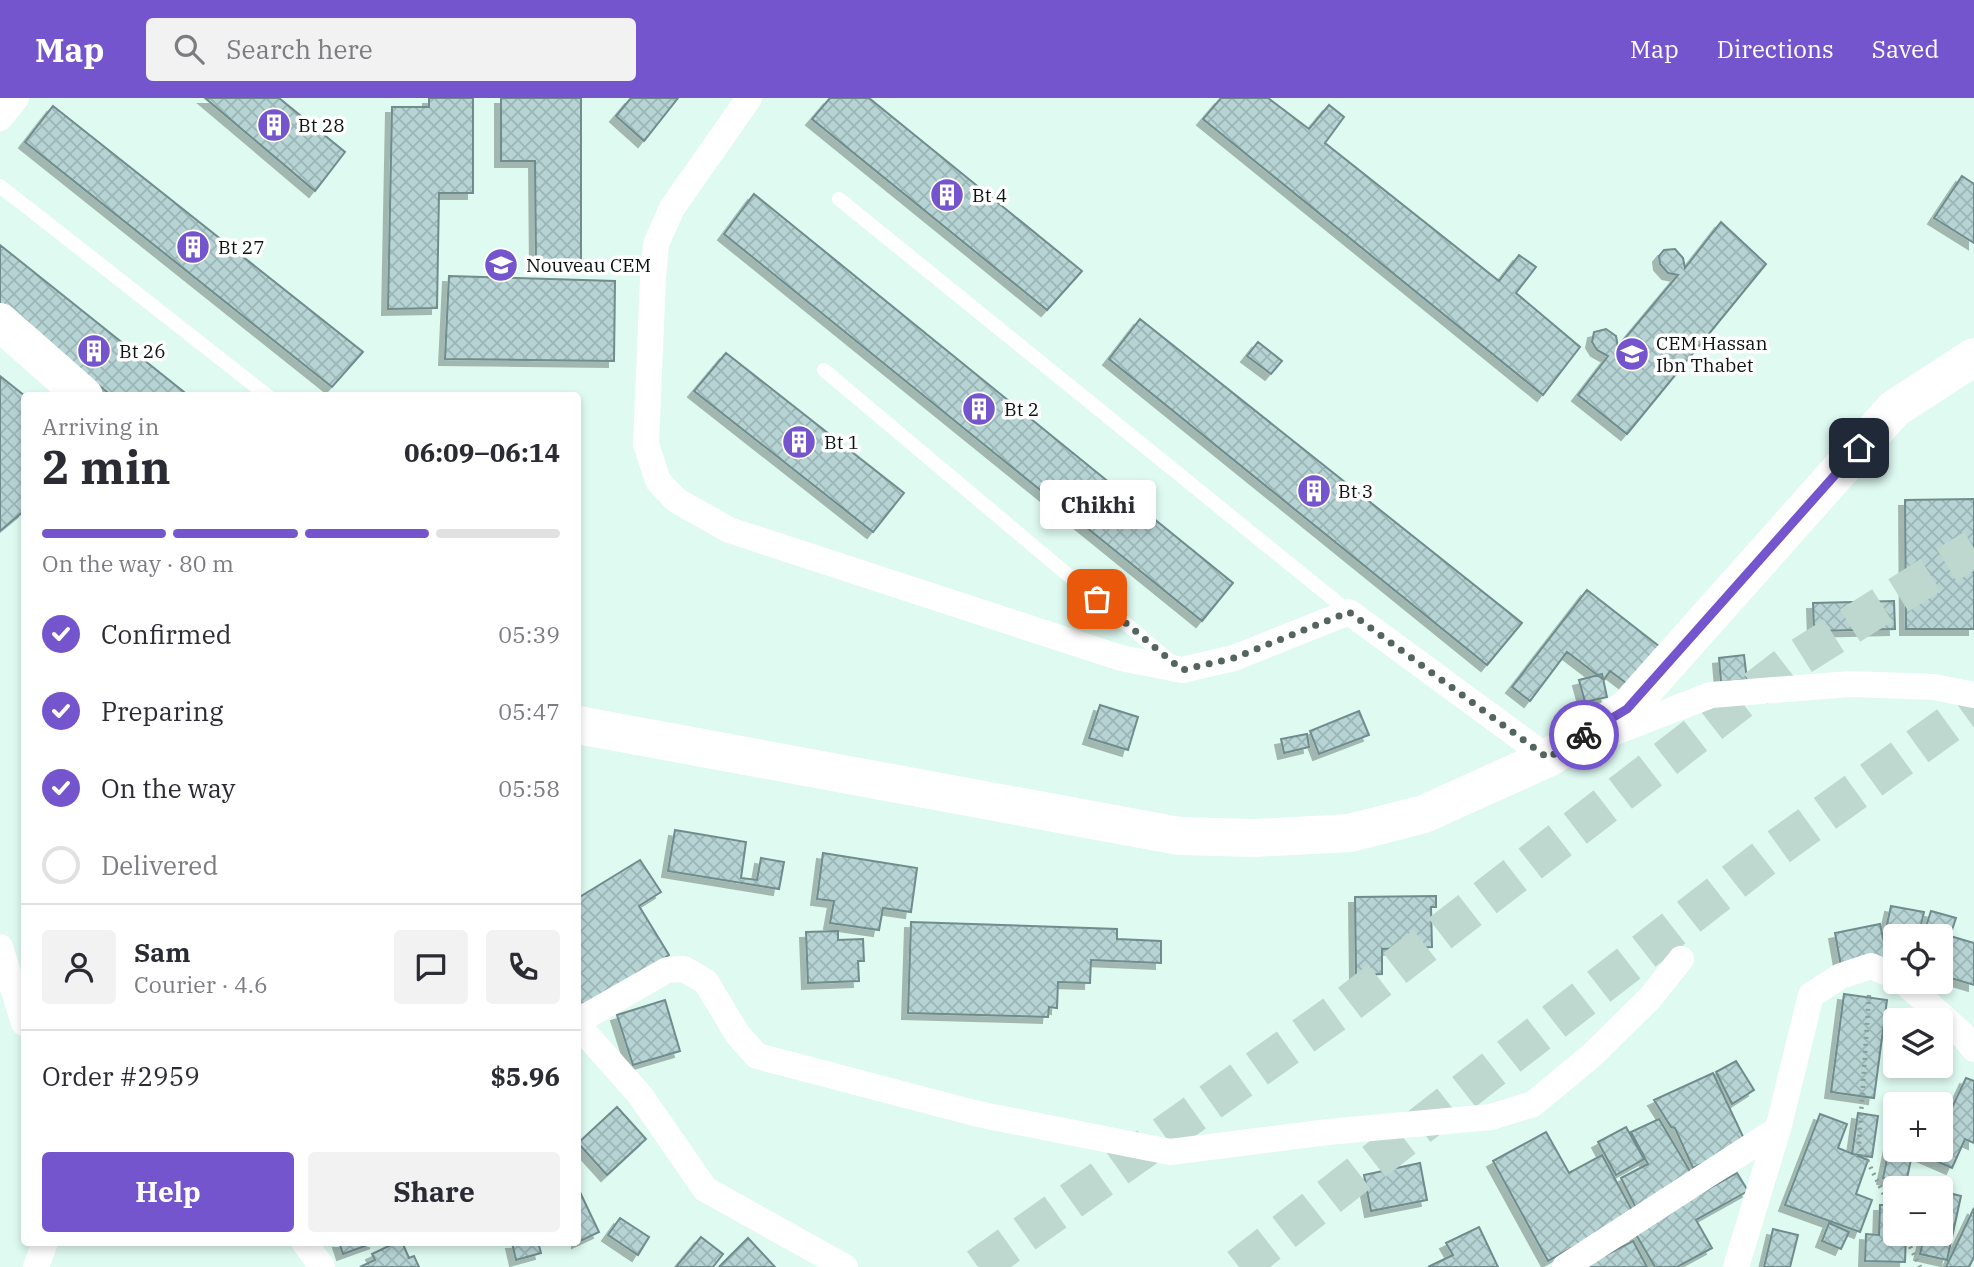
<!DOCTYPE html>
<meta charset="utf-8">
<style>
:root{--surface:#fff;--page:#f2f2f3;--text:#2b2b33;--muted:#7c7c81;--line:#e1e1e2;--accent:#7555ce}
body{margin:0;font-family:"IBM Plex Serif",serif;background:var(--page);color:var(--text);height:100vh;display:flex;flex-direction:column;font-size:26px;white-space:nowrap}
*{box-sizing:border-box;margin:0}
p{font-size:23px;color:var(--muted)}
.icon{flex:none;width:38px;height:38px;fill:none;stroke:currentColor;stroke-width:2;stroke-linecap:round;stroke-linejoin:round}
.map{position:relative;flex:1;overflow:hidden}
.drawer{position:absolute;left:21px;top:294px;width:560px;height:854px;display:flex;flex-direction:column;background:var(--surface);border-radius:7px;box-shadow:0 4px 10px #0003}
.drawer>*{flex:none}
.controls{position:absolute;left:1883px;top:826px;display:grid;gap:14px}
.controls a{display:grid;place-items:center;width:70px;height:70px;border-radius:7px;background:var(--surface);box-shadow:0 4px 10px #0003;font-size:35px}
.pin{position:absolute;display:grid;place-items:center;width:60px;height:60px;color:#fff;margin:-30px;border-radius:14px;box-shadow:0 4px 10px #0006}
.courier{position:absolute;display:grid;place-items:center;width:70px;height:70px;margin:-35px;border:5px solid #7555ce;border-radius:50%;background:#fff;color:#222;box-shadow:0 2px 9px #0007}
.bubble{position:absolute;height:49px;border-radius:7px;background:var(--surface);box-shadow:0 4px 10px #0003;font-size:23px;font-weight:800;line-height:49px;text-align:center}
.summary em{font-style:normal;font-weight:800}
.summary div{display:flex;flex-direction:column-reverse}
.summary{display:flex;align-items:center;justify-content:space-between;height:119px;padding:0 21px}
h1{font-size:46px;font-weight:800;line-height:52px}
.bar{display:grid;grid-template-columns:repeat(4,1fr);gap:10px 7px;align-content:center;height:84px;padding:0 21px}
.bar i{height:9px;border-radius:5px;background:var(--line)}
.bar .current{background:var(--accent)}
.bar p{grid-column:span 4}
.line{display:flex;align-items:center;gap:18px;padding:0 21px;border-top:2px solid var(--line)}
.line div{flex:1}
.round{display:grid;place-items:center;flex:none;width:74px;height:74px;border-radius:7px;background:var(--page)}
ol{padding:0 21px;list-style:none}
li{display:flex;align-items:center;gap:21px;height:77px}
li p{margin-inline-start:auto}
li .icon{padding:7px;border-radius:50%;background:var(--accent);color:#fff;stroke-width:4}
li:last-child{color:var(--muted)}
li i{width:38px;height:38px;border:4px solid var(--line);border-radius:50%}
.cta{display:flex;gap:14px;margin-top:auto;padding:14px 21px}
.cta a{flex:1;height:80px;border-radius:7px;background:var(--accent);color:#fff;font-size:28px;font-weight:800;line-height:80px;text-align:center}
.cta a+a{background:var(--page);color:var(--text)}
header{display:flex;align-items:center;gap:42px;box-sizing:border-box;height:98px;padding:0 35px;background:var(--accent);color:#fff}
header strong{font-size:33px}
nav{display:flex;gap:38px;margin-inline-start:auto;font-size:24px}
.search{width:490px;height:63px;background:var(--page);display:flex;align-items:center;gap:18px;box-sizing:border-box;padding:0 24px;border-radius:7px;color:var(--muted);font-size:26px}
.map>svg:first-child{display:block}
.building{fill:url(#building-cross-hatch);stroke:#708c8d;stroke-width:2;filter:url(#shadow)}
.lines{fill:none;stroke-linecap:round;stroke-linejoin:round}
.highway-tunnel{stroke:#bed8cf;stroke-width:38;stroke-dasharray:38 19;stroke-linecap:butt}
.path{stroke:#8a9f99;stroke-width:4.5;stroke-dasharray:2 5;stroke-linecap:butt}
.lane{stroke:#fff;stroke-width:14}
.street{stroke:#fff;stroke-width:26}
.secondary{stroke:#fff;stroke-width:38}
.done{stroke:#54645f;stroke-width:7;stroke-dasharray:0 12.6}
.route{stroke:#7555ce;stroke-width:9}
.labels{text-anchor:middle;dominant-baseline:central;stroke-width:7;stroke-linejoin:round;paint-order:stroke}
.poi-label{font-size:19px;fill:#0a1411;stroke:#fff;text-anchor:start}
</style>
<header>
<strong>Map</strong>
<div class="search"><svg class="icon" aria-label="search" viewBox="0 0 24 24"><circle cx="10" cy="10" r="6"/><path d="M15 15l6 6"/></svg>Search here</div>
<nav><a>Map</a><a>Directions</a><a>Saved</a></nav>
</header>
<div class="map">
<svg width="1974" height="1169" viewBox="0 0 1974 1169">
<defs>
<pattern id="building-cross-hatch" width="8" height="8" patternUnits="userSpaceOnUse" patternTransform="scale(1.75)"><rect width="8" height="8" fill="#b7d4d5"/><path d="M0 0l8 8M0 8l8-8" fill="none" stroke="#9cb5b6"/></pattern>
<filter id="shadow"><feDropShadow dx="-6" dy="6" stdDeviation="0" flood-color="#0004"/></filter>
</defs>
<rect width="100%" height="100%" fill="#defaf1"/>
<path class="building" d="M205,0H279L345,54L315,93Z
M429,0H473V95H439L437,210L388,211L392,9H429Z
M501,0H581V165L536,164L535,63H501Z
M631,0H678L644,43L616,18Z
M830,0H869L1082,173L1047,212L812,21Z
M1221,0H1268L1309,31L1329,7L1344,19L1325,45L1499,183L1519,157L1536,169L1516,195L1580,249L1543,297L1203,21Z
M53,8L363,254L332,289L25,44Z
M1962,78L1974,86V145L1934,120Z
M754,96L1233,485L1202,523L724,136Z
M1721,124L1766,166L1627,336L1578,297L1608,258L1597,252L1592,244L1594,234L1606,231L1616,238L1618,249L1678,177L1668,175L1660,166L1659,158L1664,152L1675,151L1683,160L1685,170Z
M0,147L189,298H112L0,208Z
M449,178L615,183L614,263L445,261Z
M1140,221L1522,525L1487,567L1109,261Z
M1258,244L1282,263L1271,276L1247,258Z
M726,255L904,395L873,434L694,293Z
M0,278L25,298L24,413L0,433Z
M1974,401V531H1906L1905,402Z
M1587,492L1660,549L1630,588L1610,573L1604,582L1567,554L1530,603L1512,589Z
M1894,503L1895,531L1814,533L1813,505Z
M1744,557L1747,582L1721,584L1719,560Z
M1602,576L1607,599L1585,604L1579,582Z
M1100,607L1138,619L1128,652L1089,640Z
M1359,613L1369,637L1319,656L1310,633Z
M1307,636L1309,649L1284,655L1281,641Z
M675,732L746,744L741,780L757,782L761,760L784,764L779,791L668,773Z
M823,755L917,770L911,814L883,810L879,832L830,825L834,803L817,801Z
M640,762L661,794L639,808L669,857L578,912V800Z
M1436,798V809H1431L1432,849L1382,851V876L1356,877L1355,799Z
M1891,808L1924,814L1919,835L1905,833L1904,838H1895V842L1884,840Z
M1931,813L1956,820L1950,838L1974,845V887L1941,877V838H1923Z
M911,824L1117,831V841L1161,843V865L1091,862L1090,885L1058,884L1057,910L1049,909L1048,919L908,915Z
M1880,826L1887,859L1841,868L1835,835Z
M838,833V842L863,841L864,863H858L859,883L808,885L806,834Z
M1844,896L1887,902L1874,1000L1831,994Z
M665,902L680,953L633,967L617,917Z
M1736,963L1754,992L1732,1006L1716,974Z
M1713,975L1746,1045L1693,1070L1675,1030L1671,1029L1654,1002Z
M1966,980L1974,983V1045L1965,1041L1952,1070L1913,1053L1941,1052V1007L1951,1012Z
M617,1009L646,1041L607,1077L578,1045Z
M1858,1015L1878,1018L1872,1059L1852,1056Z
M1820,1016L1847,1026L1838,1050L1868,1062L1856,1096L1872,1102L1860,1134L1785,1107Z
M1659,1021L1694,1080L1636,1110L1621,1080L1648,1066L1631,1034Z
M1626,1029L1644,1061L1616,1077L1598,1044Z
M1893,1032L1895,1052H1913L1906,1085L1883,1080Z
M1546,1034L1569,1075L1602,1057L1634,1116L1548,1163L1493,1063Z
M1420,1065L1427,1102L1371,1113L1364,1077Z
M1737,1075L1748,1093L1696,1122L1712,1150L1677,1169H1655L1634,1133Z
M578,1090L599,1134L578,1144Z
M1941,1093L1961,1098L1947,1162L1920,1156L1925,1136H1941Z
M1880,1107H1895V1136H1906L1905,1164L1865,1163L1866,1136L1879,1137Z
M1974,1110V1159L1969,1169H1946Z
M620,1120L649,1139L638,1157L608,1137Z
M1829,1125L1849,1134L1841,1151L1822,1143Z
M1479,1129L1498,1169H1428L1453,1157L1446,1145Z
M1773,1131L1798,1137L1790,1169H1764Z
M701,1139L723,1156L713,1169H676Z
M748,1140L775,1169H719Z
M1633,1143L1647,1169H1583Z
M339,1144H376L343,1156Z
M397,1144H402L409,1160L414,1158L419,1169H360L375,1162L372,1156Z
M538,1144L541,1155L516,1162L512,1145Z"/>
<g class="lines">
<path class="highway-tunnel" d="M978,1169L1347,907L1787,567L1974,450
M1239,1169L1777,750L1974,608"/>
<path class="path" d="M1869,897L1859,1046L1895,1119
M1904,1136L1920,1169"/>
<path class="lane" d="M0,88L268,298
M839,101L1349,514
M824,272L1174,566"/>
<path class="street" d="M749,0L672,110L656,146L653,180L646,346L658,383L676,402L729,432L1121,560L1182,572L1234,560L1349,514L1548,660L1561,655
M0,20L16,0
M1607,637L1711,597L1850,586L1934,589L1974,597
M0,849L24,925
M1904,884L1961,935L1974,951
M578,923L667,872L684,871L706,884L738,937L757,958L978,1016L1170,1054L1328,1034L1491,1019L1533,1006L1591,958L1650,900L1681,861
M578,927L640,997L705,1091L845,1169
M304,1144L322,1169
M36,1169L45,1144
M1565,1169L1778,1031
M1736,1169L1778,1031L1811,897L1841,878L1871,868L1895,878"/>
<path class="secondary" d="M0,224L84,298
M578,627L1179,738L1254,740L1350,735L1424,716L1548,660L1627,611L1894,311L1974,259"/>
</g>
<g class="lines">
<path class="done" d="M1097,501L1182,572L1234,560L1349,514L1548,660L1584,637"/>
<path class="route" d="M1584,637L1627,611L1859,350"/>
</g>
<defs>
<g id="building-disc" transform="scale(1.75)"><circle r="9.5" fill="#7555ce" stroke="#fff"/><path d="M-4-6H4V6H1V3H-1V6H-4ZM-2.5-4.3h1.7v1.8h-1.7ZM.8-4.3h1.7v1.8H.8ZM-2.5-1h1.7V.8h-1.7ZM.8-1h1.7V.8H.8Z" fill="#fff"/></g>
<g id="school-disc" transform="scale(1.75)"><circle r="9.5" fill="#7555ce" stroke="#fff"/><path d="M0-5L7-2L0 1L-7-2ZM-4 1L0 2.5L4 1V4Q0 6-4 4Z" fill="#fff"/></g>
</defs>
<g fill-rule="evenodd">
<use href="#building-disc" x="274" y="27"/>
<use href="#building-disc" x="947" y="97"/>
<use href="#building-disc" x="193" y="149"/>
<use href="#school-disc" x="501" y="167"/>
<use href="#building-disc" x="94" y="253"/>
<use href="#school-disc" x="1632" y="256"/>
<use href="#building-disc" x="979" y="311"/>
<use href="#building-disc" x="799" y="344"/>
<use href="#building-disc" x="1314" y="393"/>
</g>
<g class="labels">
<g class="poi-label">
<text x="298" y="27">Bt 28</text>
<text x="972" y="97">Bt 4</text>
<text x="218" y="149">Bt 27</text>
<text x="526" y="167">Nouveau CEM</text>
<text x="1656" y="245">CEM Hassan<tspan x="1656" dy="22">Ibn Thabet</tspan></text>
<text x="119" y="253">Bt 26</text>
<text x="1004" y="311">Bt 2</text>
<text x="824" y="344">Bt 1</text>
<text x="1338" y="393">Bt 3</text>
</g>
</g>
</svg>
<div class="controls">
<a><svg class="icon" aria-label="locate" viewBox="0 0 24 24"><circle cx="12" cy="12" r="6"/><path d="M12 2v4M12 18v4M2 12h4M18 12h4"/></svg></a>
<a><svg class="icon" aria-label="layers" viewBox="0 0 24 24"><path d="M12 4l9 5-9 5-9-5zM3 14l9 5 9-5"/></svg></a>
<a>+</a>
<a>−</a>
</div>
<div class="pin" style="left:1097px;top:501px;background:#ea580c"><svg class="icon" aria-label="bag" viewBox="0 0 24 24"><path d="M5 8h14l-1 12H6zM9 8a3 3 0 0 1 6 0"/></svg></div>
<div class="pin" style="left:1859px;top:350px;background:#1f2937"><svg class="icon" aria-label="home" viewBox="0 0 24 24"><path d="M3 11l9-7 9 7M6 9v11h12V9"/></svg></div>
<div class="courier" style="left:1584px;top:637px"><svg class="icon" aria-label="bike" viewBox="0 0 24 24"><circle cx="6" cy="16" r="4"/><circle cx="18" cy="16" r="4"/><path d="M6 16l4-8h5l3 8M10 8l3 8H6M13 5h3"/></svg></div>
<div class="bubble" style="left:1040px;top:382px;width:116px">Chikhi</div>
<section class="drawer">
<div class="summary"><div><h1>2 min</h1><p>Arriving in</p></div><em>06:09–06:14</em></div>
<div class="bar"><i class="current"></i><i class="current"></i><i class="current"></i><i></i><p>On the way · 80 m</p></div>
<ol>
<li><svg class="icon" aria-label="check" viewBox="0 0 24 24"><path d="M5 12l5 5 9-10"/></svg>Confirmed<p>05:39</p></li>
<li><svg class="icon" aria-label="check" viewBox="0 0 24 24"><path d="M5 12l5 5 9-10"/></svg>Preparing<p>05:47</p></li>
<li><svg class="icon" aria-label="check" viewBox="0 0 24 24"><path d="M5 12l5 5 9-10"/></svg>On the way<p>05:58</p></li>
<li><i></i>Delivered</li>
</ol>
<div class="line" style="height:126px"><a class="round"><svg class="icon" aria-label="person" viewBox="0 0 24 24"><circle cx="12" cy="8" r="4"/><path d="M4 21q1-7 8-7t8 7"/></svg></a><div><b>Sam</b><p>Courier · 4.6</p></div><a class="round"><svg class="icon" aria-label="chat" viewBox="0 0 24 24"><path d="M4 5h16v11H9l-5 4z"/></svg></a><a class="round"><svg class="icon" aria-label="phone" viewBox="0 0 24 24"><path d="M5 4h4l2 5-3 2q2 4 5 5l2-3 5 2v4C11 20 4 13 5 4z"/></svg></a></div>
<div class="line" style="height:91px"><div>Order #2959</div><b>$5.96</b></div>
<div class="cta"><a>Help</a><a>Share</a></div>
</section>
</div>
